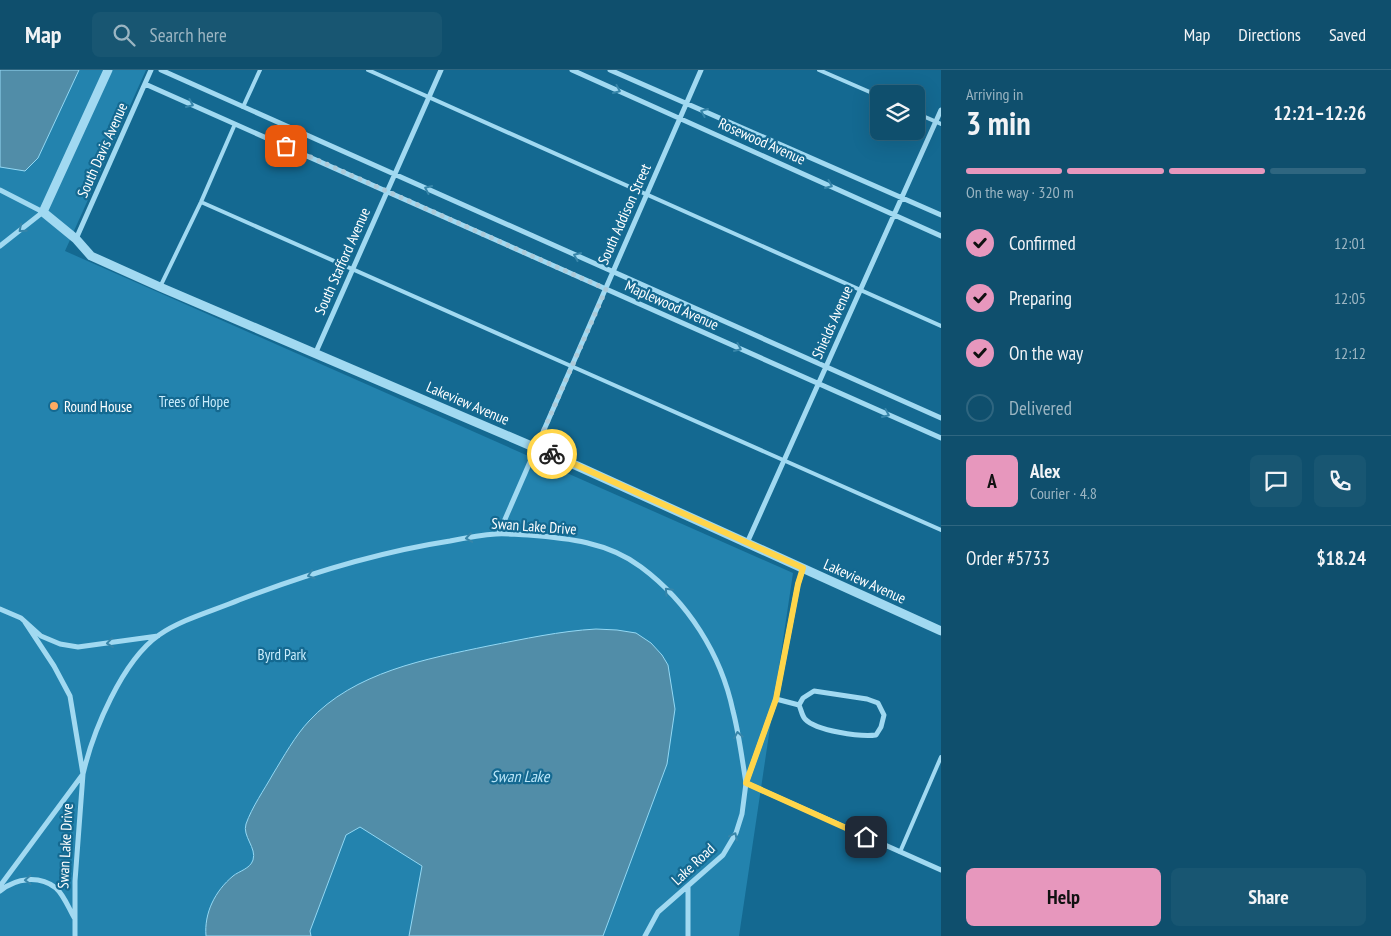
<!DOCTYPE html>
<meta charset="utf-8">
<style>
:root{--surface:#0f4f6d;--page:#185672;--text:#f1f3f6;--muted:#9bb5c2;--line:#2f6680;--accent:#e797bd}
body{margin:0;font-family:"PT Sans Narrow",sans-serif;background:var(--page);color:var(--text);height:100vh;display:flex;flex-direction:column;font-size:19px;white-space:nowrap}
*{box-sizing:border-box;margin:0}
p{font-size:16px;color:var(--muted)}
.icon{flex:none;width:28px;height:28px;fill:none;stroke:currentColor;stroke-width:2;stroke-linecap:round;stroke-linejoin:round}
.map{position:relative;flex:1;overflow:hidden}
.drawer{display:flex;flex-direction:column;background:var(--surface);width:450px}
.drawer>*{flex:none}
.buttons{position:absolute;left:870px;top:15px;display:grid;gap:10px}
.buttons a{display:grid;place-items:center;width:55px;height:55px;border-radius:8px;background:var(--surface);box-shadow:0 5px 20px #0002,0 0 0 1px var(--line);font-size:25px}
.pin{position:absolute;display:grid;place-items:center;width:42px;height:42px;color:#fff;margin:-21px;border-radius:10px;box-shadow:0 2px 8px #0006}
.courier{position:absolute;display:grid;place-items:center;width:50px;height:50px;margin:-25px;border:4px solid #ffd54a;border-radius:50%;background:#fff;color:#222;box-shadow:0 1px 6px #0007}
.head em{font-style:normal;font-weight:700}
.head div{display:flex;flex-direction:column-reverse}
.head{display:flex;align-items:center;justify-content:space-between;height:85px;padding:0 25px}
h1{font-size:32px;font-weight:700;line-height:38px}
.bar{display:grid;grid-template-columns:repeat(4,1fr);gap:8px 5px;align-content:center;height:60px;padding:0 25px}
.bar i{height:6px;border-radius:4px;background:var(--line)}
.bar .active{background:var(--accent)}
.bar p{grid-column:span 4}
.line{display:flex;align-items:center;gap:12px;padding:0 25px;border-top:1px solid var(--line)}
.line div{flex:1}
.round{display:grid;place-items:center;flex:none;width:52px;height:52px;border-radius:8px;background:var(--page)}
ol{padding:0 25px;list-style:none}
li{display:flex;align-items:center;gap:15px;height:55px}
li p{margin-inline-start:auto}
li .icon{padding:5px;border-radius:50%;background:var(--accent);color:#111;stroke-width:4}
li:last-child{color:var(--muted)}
li i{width:28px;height:28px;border:2px solid var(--line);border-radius:50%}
.button{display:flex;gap:10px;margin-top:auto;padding:10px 25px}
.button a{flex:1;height:58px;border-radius:8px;background:var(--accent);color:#111;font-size:20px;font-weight:700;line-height:58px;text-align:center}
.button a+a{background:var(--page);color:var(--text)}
header{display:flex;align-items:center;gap:30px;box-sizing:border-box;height:70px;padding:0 25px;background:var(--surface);border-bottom:1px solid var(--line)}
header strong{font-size:24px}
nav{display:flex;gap:28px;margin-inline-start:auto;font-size:18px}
.search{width:350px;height:45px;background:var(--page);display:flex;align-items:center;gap:12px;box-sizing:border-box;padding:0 18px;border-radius:8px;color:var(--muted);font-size:19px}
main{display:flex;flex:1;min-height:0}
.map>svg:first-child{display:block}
.green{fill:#2383ae}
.water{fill:#518da8;stroke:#93d8f4}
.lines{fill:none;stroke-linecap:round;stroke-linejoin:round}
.service{stroke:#a1d9f1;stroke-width:4}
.minor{stroke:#a1d9f1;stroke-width:5}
.tertiary{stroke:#a1d9f1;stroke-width:9}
.oneway{stroke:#3785a9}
.done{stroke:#adcad8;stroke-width:5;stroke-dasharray:0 9}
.route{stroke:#ffd54a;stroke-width:6}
.poi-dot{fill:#ffab61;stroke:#146991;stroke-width:2}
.labels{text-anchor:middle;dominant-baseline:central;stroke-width:4.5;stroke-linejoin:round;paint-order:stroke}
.street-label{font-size:15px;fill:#fff;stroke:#146991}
.park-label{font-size:15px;fill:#c8ecfc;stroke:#146991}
.poi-label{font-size:15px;fill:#fff;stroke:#146991;text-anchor:start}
.water-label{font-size:16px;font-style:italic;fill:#b9e6f9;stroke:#146991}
</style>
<header>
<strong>Map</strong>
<div class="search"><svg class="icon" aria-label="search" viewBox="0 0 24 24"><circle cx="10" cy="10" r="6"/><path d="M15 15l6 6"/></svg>Search here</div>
<nav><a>Map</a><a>Directions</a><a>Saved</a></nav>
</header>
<main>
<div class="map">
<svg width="941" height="866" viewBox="0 0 941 866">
<rect width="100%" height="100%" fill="#146991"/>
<path class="green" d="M0,0H146L65,181L793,503L739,866H0Z"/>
<path class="water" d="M0,0H79L38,88L25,101L0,97Z
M596,559L617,560L636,563L651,573L662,585L668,595L675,639L667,694L603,866H409L422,796L360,757L346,765L310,861L311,866H206C204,843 215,821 233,806C239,801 250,799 253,790C257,778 242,766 246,754C252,737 264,720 273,704C284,686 295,666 309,651C354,602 426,589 488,576C524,569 560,561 596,559Z"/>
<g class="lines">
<path class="service" d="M368,0L941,256
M819,0L879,26
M243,37L260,0
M916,43L941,54
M201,132L941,460
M160,217L201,132L235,54
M900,782L941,687"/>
<path class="minor" d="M161,0L941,348
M572,0L941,166
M610,0L941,145
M145,14L941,368
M0,120L43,142L0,176
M76,169L151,0
M316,282L441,0
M499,463L701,0
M747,473L941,40
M0,539L21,548L41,566L60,574L78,577L158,566
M25,552L54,596L70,626L83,704L75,811V866
M814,621L867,629L878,633L884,645L881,657L876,665C861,667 816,661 805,649C802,646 801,639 799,635L803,628Z
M776,629L799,635
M746,713L941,800
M0,816L83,704C93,661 122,591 159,565C182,549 213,541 239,530C307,504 378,482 450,471C465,468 481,465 496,464C506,463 517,465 528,465C567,468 608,472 641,497C688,532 721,584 733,641C739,664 742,689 746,713
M0,821C16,808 39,805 56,818C64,825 69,839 75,849
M645,866L658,842L723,785L736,763L742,744L746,713L776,629L798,514L803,499
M688,866V817"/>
<path class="tertiary" d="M108,0L43,142L76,169L91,186L160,217L564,390L941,561"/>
</g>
<defs><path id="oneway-chevron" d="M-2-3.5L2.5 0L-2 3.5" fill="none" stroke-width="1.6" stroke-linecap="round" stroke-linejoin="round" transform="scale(1.25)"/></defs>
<g class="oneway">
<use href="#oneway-chevron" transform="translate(617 20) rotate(24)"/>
<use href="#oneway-chevron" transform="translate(190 34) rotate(24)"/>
<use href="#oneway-chevron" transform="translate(704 42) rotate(-157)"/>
<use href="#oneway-chevron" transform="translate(829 115) rotate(24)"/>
<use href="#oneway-chevron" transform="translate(428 119) rotate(-156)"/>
<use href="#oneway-chevron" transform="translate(22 159) rotate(140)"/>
<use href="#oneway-chevron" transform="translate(577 186) rotate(-156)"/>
<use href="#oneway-chevron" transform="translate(738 278) rotate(24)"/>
<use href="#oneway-chevron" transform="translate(886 344) rotate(24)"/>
<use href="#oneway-chevron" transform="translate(469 468) rotate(171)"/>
<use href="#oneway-chevron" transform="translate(311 505) rotate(162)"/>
<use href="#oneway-chevron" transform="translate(668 521) rotate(-133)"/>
<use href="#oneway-chevron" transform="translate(110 573) rotate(173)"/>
<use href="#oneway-chevron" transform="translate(738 665) rotate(-100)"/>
<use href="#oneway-chevron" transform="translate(734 766) rotate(-64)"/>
<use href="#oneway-chevron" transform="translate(28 810) rotate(177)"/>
</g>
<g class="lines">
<path class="done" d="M286,76L606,219L536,378L552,384"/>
<path class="route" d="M552,384L803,498L798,514L776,629L746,713L866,767"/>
</g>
<circle class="poi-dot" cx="54" cy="336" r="5"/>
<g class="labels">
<g class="street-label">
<text transform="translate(762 71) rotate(24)">Rosewood Avenue</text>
<text transform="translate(102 80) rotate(-66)">South Davis Avenue</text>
<text transform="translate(624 144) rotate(-66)">South Addison Street</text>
<text transform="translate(342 191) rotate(-66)">South Stafford Avenue</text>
<text transform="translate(672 235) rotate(24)">Maplewood Avenue</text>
<text transform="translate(832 252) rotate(-66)">Shields Avenue</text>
<text transform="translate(468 333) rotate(23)">Lakeview Avenue</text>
<text transform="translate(534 456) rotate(4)">Swan Lake Drive</text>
<text transform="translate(865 511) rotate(24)">Lakeview Avenue</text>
<text transform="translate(65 776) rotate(-87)">Swan Lake Drive</text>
<text transform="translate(693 794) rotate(-43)">Lake Road</text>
</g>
<g class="park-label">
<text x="194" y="331">Trees of Hope</text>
<text x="282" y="584">Byrd Park</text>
</g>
<g class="poi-label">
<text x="64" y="336">Round House</text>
</g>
<g class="water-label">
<text x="520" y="706">Swan Lake</text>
</g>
</g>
</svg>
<div class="buttons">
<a><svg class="icon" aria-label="layers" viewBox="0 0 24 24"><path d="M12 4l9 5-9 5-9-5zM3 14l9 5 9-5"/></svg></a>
</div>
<div class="pin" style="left:286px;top:76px;background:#ea580c"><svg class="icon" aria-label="bag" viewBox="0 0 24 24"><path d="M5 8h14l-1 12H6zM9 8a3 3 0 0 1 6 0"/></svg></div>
<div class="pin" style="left:866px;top:767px;background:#1f2937"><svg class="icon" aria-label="home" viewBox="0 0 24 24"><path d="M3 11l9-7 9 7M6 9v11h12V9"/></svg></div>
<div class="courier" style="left:552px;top:384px"><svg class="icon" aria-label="bike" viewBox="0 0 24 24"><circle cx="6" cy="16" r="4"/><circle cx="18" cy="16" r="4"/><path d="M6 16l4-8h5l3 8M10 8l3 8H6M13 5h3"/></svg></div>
</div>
<section class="drawer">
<div class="head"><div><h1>3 min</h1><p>Arriving in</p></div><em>12:21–12:26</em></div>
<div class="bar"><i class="active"></i><i class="active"></i><i class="active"></i><i></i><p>On the way · 320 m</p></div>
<ol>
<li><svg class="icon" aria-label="check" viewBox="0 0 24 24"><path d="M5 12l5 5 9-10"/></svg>Confirmed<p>12:01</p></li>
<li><svg class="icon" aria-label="check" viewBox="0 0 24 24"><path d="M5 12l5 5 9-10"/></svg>Preparing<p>12:05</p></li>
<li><svg class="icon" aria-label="check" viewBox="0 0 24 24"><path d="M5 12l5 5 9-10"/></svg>On the way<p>12:12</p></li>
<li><i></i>Delivered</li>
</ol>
<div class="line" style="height:90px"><b class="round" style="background:var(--accent);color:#111">A</b><div><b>Alex</b><p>Courier · 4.8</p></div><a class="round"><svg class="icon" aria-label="chat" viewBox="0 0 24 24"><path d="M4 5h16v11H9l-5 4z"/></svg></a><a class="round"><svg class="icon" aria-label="phone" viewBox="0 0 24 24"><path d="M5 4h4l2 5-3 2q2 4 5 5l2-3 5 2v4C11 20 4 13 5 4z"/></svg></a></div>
<div class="line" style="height:65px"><div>Order #5733</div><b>$18.24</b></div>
<div class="button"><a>Help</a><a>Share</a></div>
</section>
</main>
